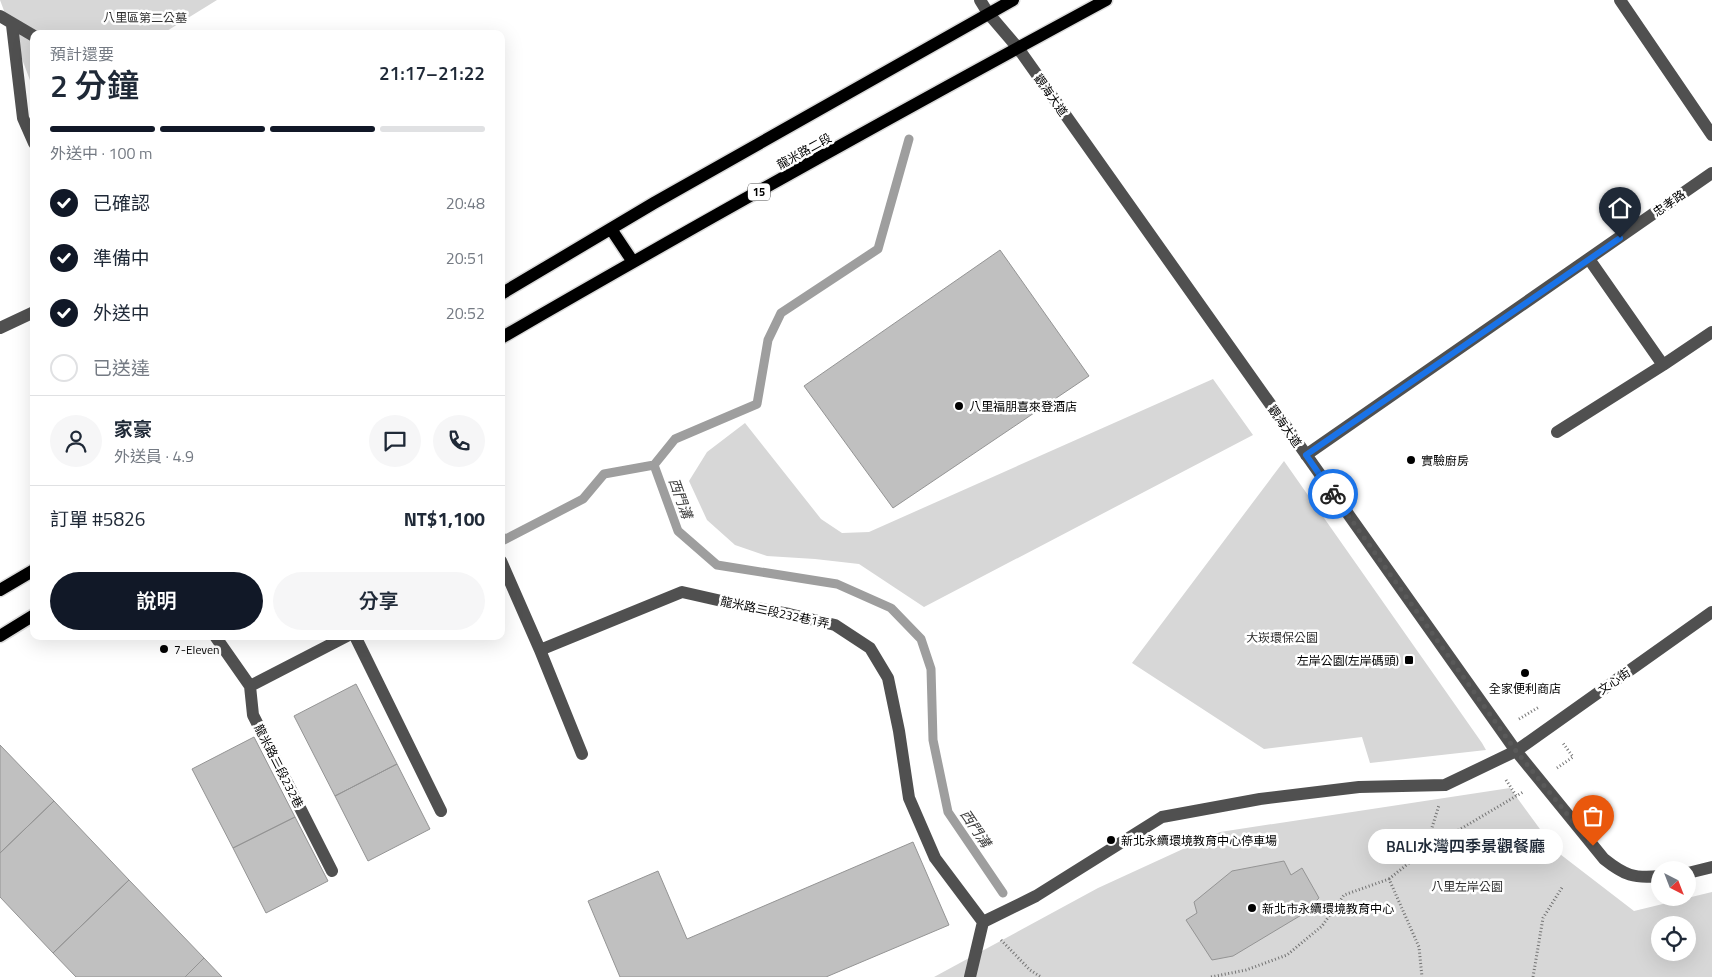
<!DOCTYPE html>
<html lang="zh-TW">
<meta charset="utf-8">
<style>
:root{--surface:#fff;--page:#f6f6f7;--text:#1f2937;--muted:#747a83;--line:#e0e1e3;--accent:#111827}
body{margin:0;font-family:"Titillium Web","Noto Sans TC",sans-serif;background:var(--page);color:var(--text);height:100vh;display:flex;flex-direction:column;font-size:19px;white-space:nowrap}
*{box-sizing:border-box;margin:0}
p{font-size:16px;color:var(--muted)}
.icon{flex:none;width:28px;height:28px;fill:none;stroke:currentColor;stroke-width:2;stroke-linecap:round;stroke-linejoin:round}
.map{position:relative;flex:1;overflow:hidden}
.sheet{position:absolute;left:30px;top:30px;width:475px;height:610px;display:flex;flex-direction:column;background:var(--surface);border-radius:10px;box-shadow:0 5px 20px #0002}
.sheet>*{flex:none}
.needle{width:32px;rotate:138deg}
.controls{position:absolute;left:1651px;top:861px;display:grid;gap:10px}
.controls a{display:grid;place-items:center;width:45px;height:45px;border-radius:50%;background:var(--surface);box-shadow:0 5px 20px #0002;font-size:25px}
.pin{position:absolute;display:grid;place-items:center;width:42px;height:42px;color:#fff;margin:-51px -21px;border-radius:50% 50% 50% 0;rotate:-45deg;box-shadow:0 0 5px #0007}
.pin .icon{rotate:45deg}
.courier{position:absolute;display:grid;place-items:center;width:50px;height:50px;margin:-25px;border:4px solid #1a73e8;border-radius:50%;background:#fff;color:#222;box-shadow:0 1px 6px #0007}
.bubble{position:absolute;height:35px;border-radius:18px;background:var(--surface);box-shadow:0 5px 20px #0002;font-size:16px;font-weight:600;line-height:35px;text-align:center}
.overview em{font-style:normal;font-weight:600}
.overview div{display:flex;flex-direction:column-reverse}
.overview{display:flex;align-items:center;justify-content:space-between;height:85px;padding:0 20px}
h1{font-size:32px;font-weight:600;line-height:38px}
.bar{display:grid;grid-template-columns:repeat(4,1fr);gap:8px 5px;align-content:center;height:60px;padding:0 20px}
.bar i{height:6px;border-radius:4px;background:var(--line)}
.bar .selected{background:var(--accent)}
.bar p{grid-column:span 4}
.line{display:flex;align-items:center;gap:12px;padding:0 20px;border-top:1px solid var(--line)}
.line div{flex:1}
.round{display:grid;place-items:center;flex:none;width:52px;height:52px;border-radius:26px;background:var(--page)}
ol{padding:0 20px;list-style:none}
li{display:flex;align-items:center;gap:15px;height:55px}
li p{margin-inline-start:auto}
li .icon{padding:5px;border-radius:50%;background:var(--accent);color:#fff;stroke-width:4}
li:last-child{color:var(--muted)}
li i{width:28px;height:28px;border:2px solid var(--line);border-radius:50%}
.action{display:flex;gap:10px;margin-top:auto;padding:10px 20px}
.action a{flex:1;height:58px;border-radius:30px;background:var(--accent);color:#fff;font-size:20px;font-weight:600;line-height:58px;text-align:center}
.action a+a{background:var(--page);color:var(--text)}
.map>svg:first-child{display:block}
.green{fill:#d7d7d7;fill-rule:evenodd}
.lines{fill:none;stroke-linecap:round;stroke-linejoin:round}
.stream{stroke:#9e9e9e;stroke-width:9}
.building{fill:#c0c0c0;stroke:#949494}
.major-casing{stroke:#dbdbdb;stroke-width:15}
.path{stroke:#727272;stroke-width:3;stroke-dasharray:1 2.5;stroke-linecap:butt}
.minor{stroke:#505050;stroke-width:12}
.major{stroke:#000;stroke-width:12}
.done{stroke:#595959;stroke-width:5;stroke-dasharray:0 9}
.route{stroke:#1a73e8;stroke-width:6}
.poi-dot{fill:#000;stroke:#fff;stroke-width:2}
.labels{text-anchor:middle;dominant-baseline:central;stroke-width:5;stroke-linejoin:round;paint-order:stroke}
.shield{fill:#fff;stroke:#4c4c4c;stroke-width:1}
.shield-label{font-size:11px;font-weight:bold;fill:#000}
.park-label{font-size:12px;fill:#2e2e2e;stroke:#fff}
.street-label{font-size:12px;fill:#000;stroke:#fff}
.poi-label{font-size:12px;fill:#000;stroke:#fff;text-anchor:start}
.water-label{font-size:14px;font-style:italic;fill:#3f3f3f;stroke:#fff}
</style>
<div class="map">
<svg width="1712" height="977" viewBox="0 0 1712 977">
<rect width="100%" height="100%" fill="#fff"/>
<path class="green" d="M0,0H217L162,34H34V91Z
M1213,379L1253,435L924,607L859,564L815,559L767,556L735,545L707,520L689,481L707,452L745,423L821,519L842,533L869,532Z
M1284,461L1482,743L1486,750L1370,763L1362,737L1264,749L1132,663Z
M1510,788L1556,851L1634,911L1712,892V977H934L1098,888L1220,832ZM1660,925H1688V952H1660Z"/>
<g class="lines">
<path class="stream" d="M909,139L878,249L781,313L768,340L757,404L675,439L654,465L678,531L717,565L837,584L891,608L921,639L931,669L933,740L948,812L1003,893
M501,535L504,540L583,499L604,474L654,465"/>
</g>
<path class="building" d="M1000,250L1089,376L893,508L804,386Z
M356,684L397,764L335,796L294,716Z
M254,737L295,817L233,848L192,769Z
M0,745L54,801L0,853Z
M397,764L430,829L368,861L335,796Z
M54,801L129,880L53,953L0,897V853Z
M295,817L328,881L266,913L233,848Z
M913,842L949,925L826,977H620L588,901L658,871L687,939Z
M1284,861L1291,875L1302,868L1319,898L1303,914L1233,956L1212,960L1186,920L1197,913L1194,902L1232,871Z
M129,880L204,958L185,977H76L53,953Z
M204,958L222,977H185Z"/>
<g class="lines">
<g class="major-casing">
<path id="major" d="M611,229L633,262
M501,294L654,203L1013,0
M501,338C701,222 903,110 1106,0
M0,590L34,570
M0,636L34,615"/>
</g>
<path class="path" d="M1519,719L1539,707
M1557,768L1573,757L1563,743
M1506,780L1517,797
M1425,850L1523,792
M1389,879L1425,850L1439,805
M1001,940L1030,970L1041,977
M1211,977L1246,970L1287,955L1322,926L1344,895L1389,879L1419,947L1422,977
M1533,977L1543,918L1563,886"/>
<path class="minor" d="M980,0L988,13L1018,48L1516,751L1604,859C1624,875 1634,879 1660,876
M1620,0L1712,135
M0,16L34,36
M12,25L23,118L34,143
M1589,259L1663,365L1712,332
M0,328L34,312
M1557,432L1663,365
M1306,455L1712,173
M501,561L540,650L682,592L735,604L789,614L835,625L870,648L888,678L899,731L909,798L935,858L983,922
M215,636L250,686L253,715L332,871
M355,636L441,811
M540,650L582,754
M250,686L347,636
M1688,873L1712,867
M983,922L1036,896L1162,817L1260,799L1359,787L1445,785L1516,751L1712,612
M970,977L983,922"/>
<use href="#major" class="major"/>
</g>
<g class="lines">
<path class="done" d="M1333,494L1516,751L1593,846"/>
<path class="route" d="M1333,494L1306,455L1620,238"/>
</g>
<g class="poi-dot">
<circle cx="959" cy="406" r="5"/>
<circle cx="1411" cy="460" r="5"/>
<circle cx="164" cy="649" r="5"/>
<rect x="1404" y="655" width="10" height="10" rx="2.5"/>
<circle cx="1525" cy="673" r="5"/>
<circle cx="1111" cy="840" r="5"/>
<circle cx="1252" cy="908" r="5"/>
</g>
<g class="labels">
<rect class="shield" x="748" y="183.5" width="22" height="17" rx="4"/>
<g class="shield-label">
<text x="759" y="192">15</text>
</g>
<g class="park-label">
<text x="145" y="17">八里區第二公墓</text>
<text x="1282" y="637">大崁環保公園</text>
<text x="1467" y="886">八里左岸公園</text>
</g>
<g class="street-label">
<text transform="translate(1051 95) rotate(55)">觀海大道</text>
<text transform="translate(804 151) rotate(-29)">龍米路二段</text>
<text transform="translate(1669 203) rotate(-35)">忠孝路</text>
<text transform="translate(1285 426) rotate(55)">觀海大道</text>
<text transform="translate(775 612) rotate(12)">龍米路二段232巷1弄</text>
<text transform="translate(1614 681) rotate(-35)">文心街</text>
<text transform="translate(279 766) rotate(63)">龍米路二段232巷</text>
</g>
<g class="poi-label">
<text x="969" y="406">八里福朋喜來登酒店</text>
<text x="1421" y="460">實驗廚房</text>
<text x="174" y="649">7-Eleven</text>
<text x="1399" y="660" text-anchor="end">左岸公園(左岸碼頭)</text>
<text x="1525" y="688" text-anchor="middle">全家便利商店</text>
<text x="1121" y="840">新北永續環境教育中心停車場</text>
<text x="1262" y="908">新北市永續環境教育中心</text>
</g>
<g class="water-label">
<text transform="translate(681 498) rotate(70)">西門溝</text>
<text transform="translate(976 828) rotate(56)">西門溝</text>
</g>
</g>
</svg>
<div class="controls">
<a><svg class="needle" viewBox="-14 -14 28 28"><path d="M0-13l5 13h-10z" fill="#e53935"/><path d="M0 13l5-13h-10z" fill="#747a83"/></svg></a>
<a><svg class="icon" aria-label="locate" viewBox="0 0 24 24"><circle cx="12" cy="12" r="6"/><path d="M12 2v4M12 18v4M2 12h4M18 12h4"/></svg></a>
</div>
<div class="pin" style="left:1593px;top:846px;background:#ea580c"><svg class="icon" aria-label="bag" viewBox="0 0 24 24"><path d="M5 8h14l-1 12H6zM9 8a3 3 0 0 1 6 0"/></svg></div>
<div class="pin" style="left:1620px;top:238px;background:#1f2937"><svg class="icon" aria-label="home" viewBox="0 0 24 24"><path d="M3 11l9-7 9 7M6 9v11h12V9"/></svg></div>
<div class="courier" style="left:1333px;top:494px"><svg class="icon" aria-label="bike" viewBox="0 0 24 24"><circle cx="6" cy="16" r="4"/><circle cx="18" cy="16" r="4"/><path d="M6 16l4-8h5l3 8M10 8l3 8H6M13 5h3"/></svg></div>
<div class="bubble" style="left:1368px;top:829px;width:195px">BALI水灣四季景觀餐廳</div>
<section class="sheet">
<div class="overview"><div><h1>2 分鐘</h1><p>預計還要</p></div><em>21:17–21:22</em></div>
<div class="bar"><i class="selected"></i><i class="selected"></i><i class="selected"></i><i></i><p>外送中 · 100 m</p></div>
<ol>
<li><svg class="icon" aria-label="check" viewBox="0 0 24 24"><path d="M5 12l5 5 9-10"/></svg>已確認<p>20:48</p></li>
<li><svg class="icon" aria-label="check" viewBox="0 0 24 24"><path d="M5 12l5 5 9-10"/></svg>準備中<p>20:51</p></li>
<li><svg class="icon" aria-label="check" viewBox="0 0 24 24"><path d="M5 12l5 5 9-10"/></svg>外送中<p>20:52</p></li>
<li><i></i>已送達</li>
</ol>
<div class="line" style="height:90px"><a class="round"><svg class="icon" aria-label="person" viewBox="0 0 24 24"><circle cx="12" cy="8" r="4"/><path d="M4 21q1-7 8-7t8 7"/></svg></a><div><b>家豪</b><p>外送員 · 4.9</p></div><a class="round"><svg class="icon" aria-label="chat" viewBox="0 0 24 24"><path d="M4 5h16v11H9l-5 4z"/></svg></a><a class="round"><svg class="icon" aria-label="phone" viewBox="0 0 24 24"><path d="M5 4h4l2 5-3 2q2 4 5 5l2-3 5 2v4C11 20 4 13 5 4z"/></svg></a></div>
<div class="line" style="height:65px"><div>訂單 #5826</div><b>NT$1,100</b></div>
<div class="action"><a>說明</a><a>分享</a></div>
</section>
</div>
